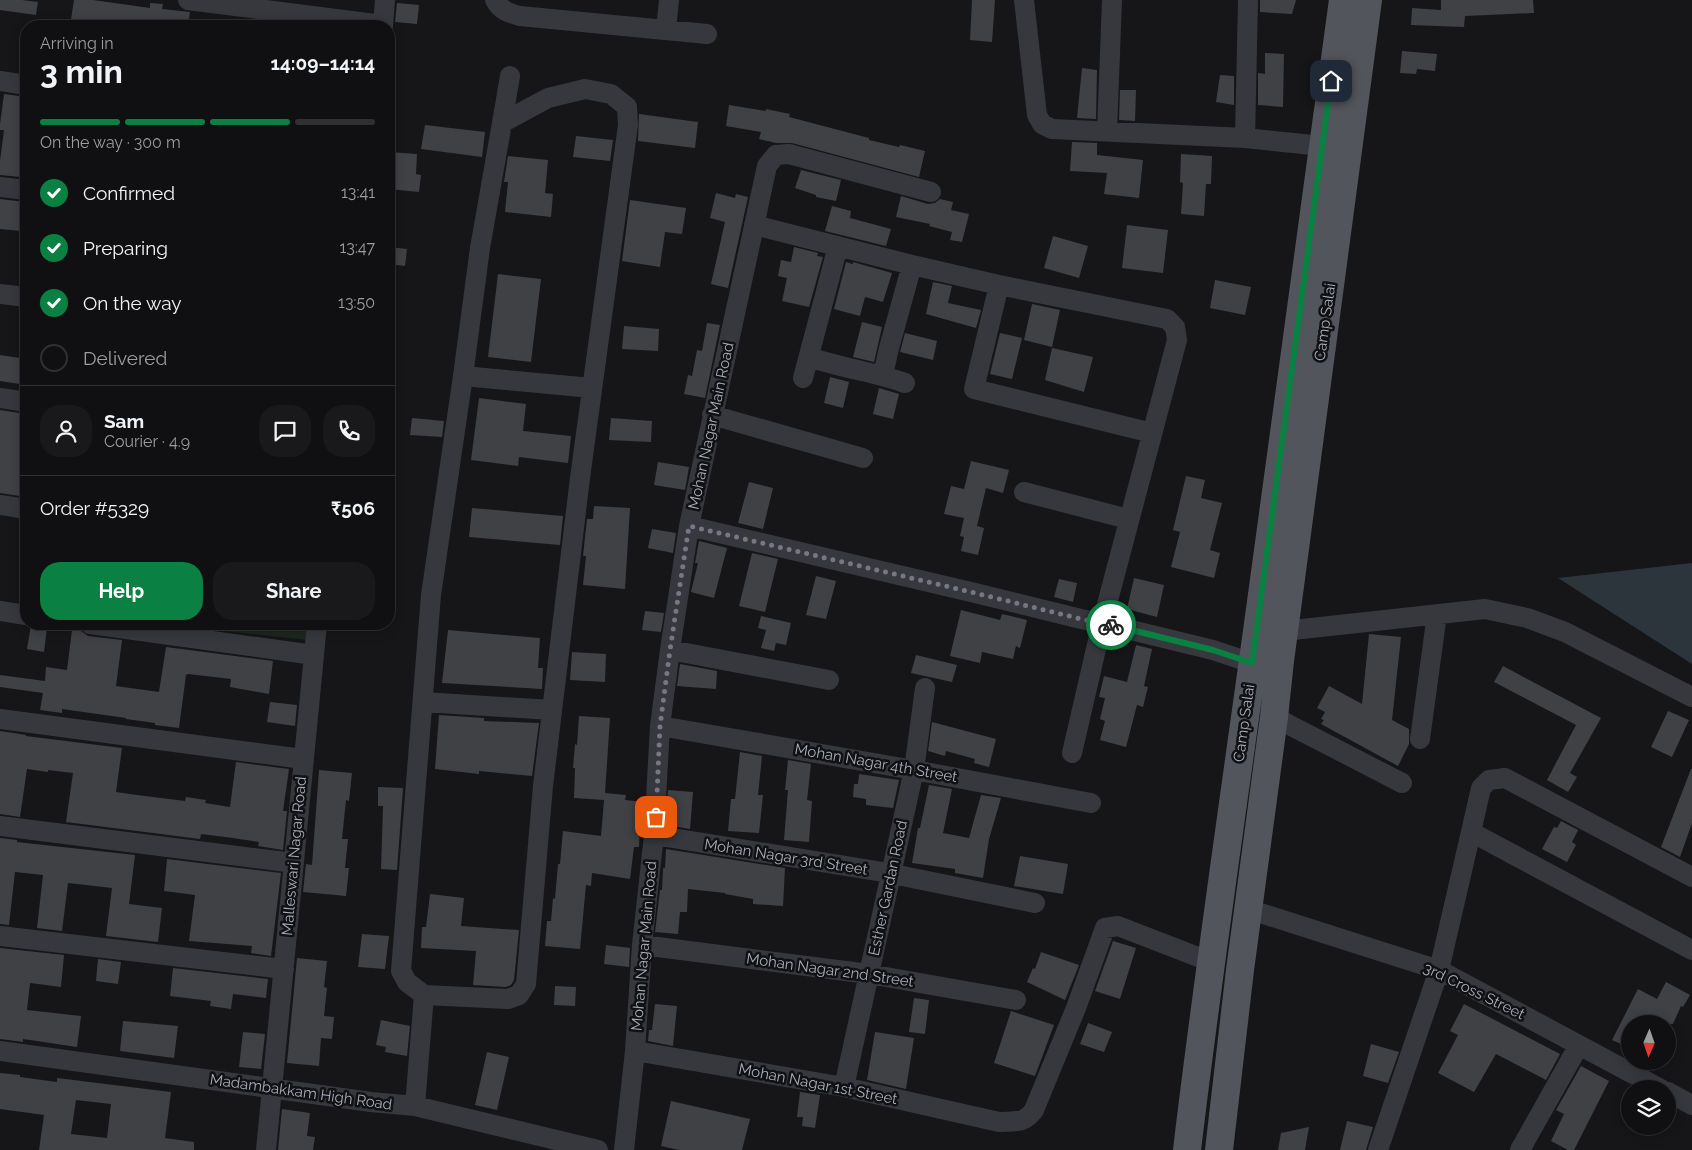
<!DOCTYPE html>
<meta charset="utf-8">
<style>
:root{--surface:#101012;--page:#19191b;--text:#f1f3f6;--muted:#9c9d9f;--line:#303032;--accent:#0b8043}
body{margin:0;font-family:Raleway,sans-serif;background:var(--page);color:var(--text);height:100vh;display:flex;flex-direction:column;font-size:19px;white-space:nowrap}
*{box-sizing:border-box;margin:0}
p{font-size:16px;color:var(--muted)}
.icon{flex:none;width:28px;height:28px;fill:none;stroke:currentColor;stroke-width:2;stroke-linecap:round;stroke-linejoin:round}
.map{position:relative;flex:1;overflow:hidden}
.details{position:absolute;left:20px;top:20px;width:375px;height:610px;display:flex;flex-direction:column;background:var(--surface);border-radius:20px;box-shadow:0 2px 12px #0003,0 0 0 1px var(--line)}
.details>*{flex:none}
.needle{width:32px;rotate:182deg}
.controls{position:absolute;left:1621px;top:1015px;display:grid;gap:10px}
.controls a{display:grid;place-items:center;width:55px;height:55px;border-radius:50%;background:var(--surface);box-shadow:0 2px 12px #0003,0 0 0 1px var(--line);font-size:25px}
.pin{position:absolute;display:grid;place-items:center;width:42px;height:42px;color:#fff;margin:-21px;border-radius:10px;box-shadow:0 2px 8px #0006}
.courier{position:absolute;display:grid;place-items:center;width:50px;height:50px;margin:-25px;border:4px solid #0b8043;border-radius:50%;background:#fff;color:#222;box-shadow:0 1px 6px #0007}
.head em{font-style:normal;font-weight:700}
.head div{display:flex;flex-direction:column-reverse}
.head{display:flex;align-items:center;justify-content:space-between;height:85px;padding:0 20px}
h1{font-size:32px;font-weight:700;line-height:38px}
.bar{display:grid;grid-template-columns:repeat(4,1fr);gap:8px 5px;align-content:center;height:60px;padding:0 20px}
.bar i{height:6px;border-radius:4px;background:var(--line)}
.bar .on{background:var(--accent)}
.bar p{grid-column:span 4}
.line{display:flex;align-items:center;gap:12px;padding:0 20px;border-top:1px solid var(--line)}
.line div{flex:1}
.round{display:grid;place-items:center;flex:none;width:52px;height:52px;border-radius:20px;background:var(--page)}
ol{padding:0 20px;list-style:none}
li{display:flex;align-items:center;gap:15px;height:55px}
li p{margin-inline-start:auto}
li .icon{padding:5px;border-radius:50%;background:var(--accent);color:#fff;stroke-width:4}
li:last-child{color:var(--muted)}
li i{width:28px;height:28px;border:2px solid var(--line);border-radius:50%}
.action{display:flex;gap:10px;margin-top:auto;padding:10px 20px}
.action a{flex:1;height:58px;border-radius:20px;background:var(--accent);color:#fff;font-size:20px;font-weight:700;line-height:58px;text-align:center}
.action a+a{background:var(--page);color:var(--text)}
.map>svg:first-child{display:block}
.green{fill:#1e261f}
.water{fill:#2c353c}
.building{fill:#404145;fill-rule:evenodd}
.lines{fill:none;stroke-linecap:round;stroke-linejoin:round}
.street{stroke:#37383d;stroke-width:20}
.primary{stroke:#53555c;stroke-width:28}
.done{stroke:#757880;stroke-width:5;stroke-dasharray:0 9}
.route{stroke:#0b8043;stroke-width:6}
.labels{text-anchor:middle;dominant-baseline:central;stroke-width:5;stroke-linejoin:round;paint-order:stroke}
.street-label{font-size:15px;fill:#a8adb8;stroke:#111113}
</style>
<div class="map">
<svg width="1692" height="1150" viewBox="0 0 1692 1150">
<rect width="100%" height="100%" fill="#161618"/>
<path class="green" d="M228,624H311L308,640L227,631Z"/>
<path class="water" d="M1692,563V664L1558,578Z"/>
<path class="building" d="M0,0H22L38,2L36,15L0,10Z
M74,0H93L150,8V3L163,4L162,9L190,12L188,26H117L98,24L97,26H70Z
M972,0H995L992,42L970,40Z
M1260,0H1296L1292,14L1260,12Z
M1441,0H1533L1534,13L1465,16L1464,27L1411,25L1412,8L1441,10Z
M397,3L419,5L417,24L395,22Z
M1402,51L1437,54L1435,71L1417,69L1416,74L1400,73Z
M1265,53L1284,54L1283,107L1258,105V73L1265,74Z
M1082,68L1097,70L1096,119L1077,118Z
M1220,75L1234,76V105L1216,102Z
M1120,90H1136L1135,121L1119,120Z
M4,94L26,97V116L23,143H25L21,177L0,175V161L4,130H0V124Z
M729,105L766,111V109L790,114L789,117L869,138V140L899,147L900,145L925,151L919,177L792,143H776L759,139L761,132L726,126Z
M639,114L698,122L695,148L638,141Z
M425,125L485,132L482,157L421,149Z
M576,136L613,140L610,161L573,157Z
M1072,142L1097,143V155L1143,160L1139,198L1104,194L1107,173L1070,171Z
M389,152L417,154L416,174L421,175L419,192L389,189Z
M1181,154L1212,156L1211,184H1206L1204,216L1181,214L1183,183L1180,182Z
M508,156L548,160L545,193L553,194L551,217L505,212L508,182H504Z
M801,170L841,180L836,201L816,197V195L795,188Z
M716,193L735,198L736,194L748,197L728,288L711,284L725,222L710,218Z
M901,196L928,204L935,203L940,199L953,202L951,210L969,214L962,242L950,240L952,232L929,226L930,224L896,217Z
M0,199L25,202L21,231L0,229Z
M630,200L686,208L682,234L665,232L660,267L622,261Z
M832,206L851,211L850,218L891,229L886,246L825,231Z
M1127,225L1168,230L1163,273L1122,268Z
M1053,236L1088,246L1079,278L1044,268Z
M389,247L407,249L405,266L389,264Z
M794,247L818,253L817,256L823,257L809,307L782,301L787,278L778,276L781,260L791,262Z
M846,262L853,264V262L892,273L883,302L865,297L860,316L834,309Z
M498,274L541,279L531,362L488,357Z
M1215,280L1251,287L1245,315L1210,308Z
M933,282L952,286L948,303L981,310L976,328L926,314Z
M1032,304L1060,310L1052,347L1024,340Z
M862,322L882,327L874,362L853,357Z
M707,323L720,325L705,398L684,394L688,375L692,376L697,350L702,351Z
M624,326L659,329L658,351L622,349Z
M905,333L937,341L933,360L900,352Z
M1000,333L1022,338L1012,379L990,374Z
M1052,348L1093,357L1084,392L1045,380Z
M0,355L26,359V385L0,381Z
M830,377L849,382L843,408L824,403Z
M879,388L899,394L893,419L873,414Z
M479,398L526,404L523,431L571,436L568,463L519,457L518,466L471,460Z
M0,410L26,414V437L23,460L26,461V497L0,493Z
M412,418L444,421L442,437L410,435Z
M611,418L652,421L651,442L609,440Z
M971,461L1009,470L1003,493L986,488L977,526L984,528L978,555L961,551L964,537L960,536L964,518L944,514L951,486L964,489Z
M658,462L689,467L685,490L654,485Z
M1186,476L1205,480L1201,498L1222,503L1210,550L1220,553L1214,578L1171,567L1180,532L1173,530Z
M749,482L773,488L763,529L738,523Z
M594,506L630,508L625,589L583,585L586,556H583L587,519H593Z
M472,508L563,516L560,545L469,537Z
M652,529L676,533L673,553L648,548Z
M699,541L727,548L714,598L691,592L698,563H695Z
M752,553L778,559L765,612L739,606Z
M816,576L836,581L826,619L806,615Z
M1134,578L1164,585L1157,617L1127,609Z
M1059,579L1077,583L1073,602L1054,597Z
M961,610L1000,620L1002,614L1027,620L1020,648L1016,646L1013,659L982,652L980,663L950,656Z
M645,611L664,613L661,632L642,630Z
M761,616L791,623L786,645L776,643L774,651L761,648L766,630L758,628Z
M31,625L47,628L44,652L27,649Z
M72,630L81,631L88,636L122,640L116,686L159,692L166,647L273,661L269,694L230,687L231,679L188,674L186,675L179,728L155,725V723L126,719V718L62,709V713L40,710L43,693L0,687V675L45,681L46,667L67,670Z
M448,630L540,638L538,668H543L542,689L442,683Z
M1369,634L1401,637L1392,720L1409,729V744L1398,766L1321,724L1324,720L1321,719L1325,712L1317,708L1329,686L1362,704Z
M1136,645L1152,649L1144,686L1148,687L1143,707L1137,705L1126,747L1100,740L1105,721L1100,719L1105,698L1099,697L1104,676L1127,682Z
M572,652L606,654L605,682L570,680Z
M916,655L957,665L952,682L911,673Z
M680,664L717,671L716,689L677,686Z
M1503,666L1601,718L1570,773L1577,777L1568,792L1547,780L1576,725L1494,682Z
M270,702L297,705L295,726L267,722Z
M1668,711L1689,720L1672,757L1651,747Z
M439,715L484,718V721L539,723L532,776L479,771V774L435,769Z
M579,716L610,718L605,793L626,795L625,800L644,802L643,823H640L639,847H634L630,879L592,873L591,886L586,885L580,949L545,946L547,921H551L553,898L555,899L558,864H560L563,831L601,836L604,800L574,798L575,768H573L575,744L577,745Z
M932,722L996,739L989,767L974,763L975,759L946,751L945,756L928,751Z
M0,731L26,735V736L122,748L116,792L137,795L185,801L186,797L206,800L205,803L230,807L236,762L289,769L283,811H287L283,850L258,846L259,842L233,838L201,834L200,839L66,822L73,773L48,770V772L27,769L20,817L0,814Z
M740,752L762,756L758,795H763L759,833L728,831L731,799H735Z
M788,760L811,764L807,800L812,801L809,842L784,840L788,790H785Z
M1691,769H1692V823L1680,857L1661,847Z
M319,770L352,773L349,801L346,800L342,839H348L345,868H349L346,896L303,892L306,864L312,865Z
M859,774L899,780L893,808L866,805V799L853,797L854,784H858Z
M929,785L952,789L943,833L969,838L981,795L1001,798L989,839L983,878L955,873V869L912,863L918,828H920Z
M378,787L403,788L397,870L381,869L383,806H378Z
M668,790L693,792L690,829L666,825Z
M1561,821L1578,830L1572,842L1576,845L1567,862L1542,849L1554,827L1557,828Z
M0,838L17,840V842L135,855L129,904L162,908L158,942L106,936L112,888L68,883L62,931L37,928L43,875L15,872L9,925L0,924Z
M666,849L785,868L783,906L753,904V899L725,894V893L688,889L687,912H680L678,934L655,932L660,890H662L663,868H665Z
M1020,856L1068,864L1063,894L1014,886Z
M167,859L281,873L271,956L251,953L252,946L189,941L195,895L164,891Z
M430,894L464,898L461,926L519,930L514,980L511,985L506,987L473,985L476,951L421,948L422,927H426Z
M362,934L389,936L385,969L358,967Z
M1113,941L1136,948L1120,999L1095,991Z
M606,945L630,948L629,967L604,964Z
M0,948L64,955L61,987L30,983L27,1010L81,1016L77,1047L23,1039V1042L0,1039Z
M1041,952L1079,965L1065,1000L1027,982L1033,968L1035,969Z
M297,958L327,961L324,987L327,988L324,1016L334,1017L332,1039L321,1038L319,1066L287,1063Z
M98,959L121,962L118,984L96,981Z
M173,968L268,979L266,998L233,994L231,1009L210,1006L211,1001L170,996Z
M1666,982L1690,995L1683,1007L1681,1006L1673,1024H1630V1048L1612,1040L1638,989L1657,999Z
M555,986L576,987L575,1006L554,1005Z
M914,998L929,1000L925,1034L909,1032Z
M655,1004L677,1006L673,1046L648,1041L649,1030H652Z
M1464,1004L1560,1054L1546,1080L1496,1054L1474,1092L1438,1073L1458,1035L1450,1031Z
M1011,1011L1054,1025L1035,1076L994,1063Z
M381,1020L410,1026L407,1056L385,1052L386,1047L376,1045Z
M123,1021L178,1026L174,1058L120,1051Z
M1088,1023L1112,1032L1104,1052L1080,1044Z
M243,1032L265,1034L261,1069L239,1067Z
M875,1032L914,1038L906,1089L867,1080Z
M1371,1044L1399,1052L1388,1083L1363,1076Z
M487,1052L509,1057L497,1110L475,1105Z
M1581,1066L1609,1081L1574,1150H1568L1551,1141L1564,1114L1556,1110Z
M0,1073L20,1075V1077L57,1082V1078L171,1092L165,1138L194,1142V1150H39L44,1115L0,1109ZM76,1100L111,1104L107,1138L71,1134Z
M800,1092L820,1095L815,1128L802,1126L803,1117H797Z
M671,1101L750,1119L742,1150H679L661,1146Z
M282,1109L310,1113L307,1136L315,1137L313,1150H278Z
M1347,1121L1373,1127L1366,1150H1340Z
M1309,1127L1305,1150H1278L1281,1133Z"/>
<g class="lines">
<path class="street" d="M188,0L383,25
M495,0C501,11 509,13 520,16L707,34
M1024,0L1037,115L1042,124L1052,129L1245,138L1322,146
M383,26L385,0
M666,30L669,0
M0,81L26,85
M502,123L510,76
M1107,132L1112,0
M1245,138L1248,0
M0,187L26,190
M754,225L912,265L999,285L1167,319L1175,327L1177,340L1102,623L1072,753
M999,285L974,389L1152,433
M0,294L26,297
M809,357C841,368 874,372 905,383
M883,375L889,348L912,265
M463,376L592,388
M803,378L838,246
M0,398L26,402
M712,415L863,458
M1024,492L1128,519
M0,505L26,509
M689,526L971,592L1081,619L1102,623L1213,650L1252,663
M0,611L26,615
M90,624L314,655
M1284,631L1485,609L1527,618L1565,632L1692,697
M670,650L829,680
M423,702L552,710
M1274,717L1402,783
M0,719L303,759
M660,726L914,770L1091,803
M1420,739L1437,614
M0,826L294,863
M1471,832L1481,788L1489,780L1505,778L1692,877
M654,835L883,872L1035,903
M1248,909L1439,970L1661,1089
M0,936L284,969
M642,945L869,974L1016,1000
M0,1051L371,1102L415,1106L598,1150
M635,1051L844,1087L999,1122C1016,1121 1024,1124 1034,1110L1076,1008L1105,928L1118,926L1211,962
M844,1087L914,770L925,688
M1668,1092L1692,1105
M415,1106L424,995L508,999L519,995L526,984L543,786L580,478L628,125L627,107L611,94L585,89L548,98L502,123L480,248L463,376L431,595L401,971L407,982L424,995
M266,1150L317,624
M624,1150L635,1051L642,945L654,835L660,726L670,650L689,526L767,166L776,155L789,154L931,192
M1378,1150L1439,970L1471,832L1692,950
M1520,1150L1579,1045"/>
<path class="primary" d="M1187,1150C1208,974 1234,799 1258,624C1286,416 1314,208 1343,0
M1219,1150L1240,970L1274,717L1280,661L1368,0"/>
</g>
<g class="lines">
<path class="done" d="M656,817L660,726L670,650L689,526L971,592L1081,619L1111,625"/>
<path class="route" d="M1111,625L1213,650L1252,663L1331,81"/>
</g>
<g class="labels">
<g class="street-label">
<text transform="translate(1325 322) rotate(-82)">Camp Salai</text>
<text transform="translate(711 426) rotate(-78)">Mohan Nagar Main Road</text>
<text transform="translate(1244 723) rotate(-82)">Camp Salai</text>
<text transform="translate(876 763) rotate(10)">Mohan Nagar 4th Street</text>
<text transform="translate(294 856) rotate(-85)">Malleswari Nagar Road</text>
<text transform="translate(786 857) rotate(9)">Mohan Nagar 3rd Street</text>
<text transform="translate(888 888) rotate(-78)">Esther Gardan Road</text>
<text transform="translate(644 946) rotate(-85)">Mohan Nagar Main Road</text>
<text transform="translate(830 970) rotate(8)">Mohan Nagar 2nd Street</text>
<text transform="translate(1474 991) rotate(26)">3rd Cross Street</text>
<text transform="translate(818 1084) rotate(11)">Mohan Nagar 1st Street</text>
<text transform="translate(301 1092) rotate(8)">Madambakkam High Road</text>
</g>
</g>
</svg>
<div class="controls">
<a><svg class="needle" viewBox="-14 -14 28 28"><path d="M0-13l5 13h-10z" fill="#e53935"/><path d="M0 13l5-13h-10z" fill="#9c9d9f"/></svg></a>
<a><svg class="icon" aria-label="layers" viewBox="0 0 24 24"><path d="M12 4l9 5-9 5-9-5zM3 14l9 5 9-5"/></svg></a>
</div>
<div class="pin" style="left:656px;top:817px;background:#ea580c"><svg class="icon" aria-label="bag" viewBox="0 0 24 24"><path d="M5 8h14l-1 12H6zM9 8a3 3 0 0 1 6 0"/></svg></div>
<div class="pin" style="left:1331px;top:81px;background:#1f2937"><svg class="icon" aria-label="home" viewBox="0 0 24 24"><path d="M3 11l9-7 9 7M6 9v11h12V9"/></svg></div>
<div class="courier" style="left:1111px;top:625px"><svg class="icon" aria-label="bike" viewBox="0 0 24 24"><circle cx="6" cy="16" r="4"/><circle cx="18" cy="16" r="4"/><path d="M6 16l4-8h5l3 8M10 8l3 8H6M13 5h3"/></svg></div>
<section class="details">
<div class="head"><div><h1>3 min</h1><p>Arriving in</p></div><em>14:09–14:14</em></div>
<div class="bar"><i class="on"></i><i class="on"></i><i class="on"></i><i></i><p>On the way · 300 m</p></div>
<ol>
<li><svg class="icon" aria-label="check" viewBox="0 0 24 24"><path d="M5 12l5 5 9-10"/></svg>Confirmed<p>13:41</p></li>
<li><svg class="icon" aria-label="check" viewBox="0 0 24 24"><path d="M5 12l5 5 9-10"/></svg>Preparing<p>13:47</p></li>
<li><svg class="icon" aria-label="check" viewBox="0 0 24 24"><path d="M5 12l5 5 9-10"/></svg>On the way<p>13:50</p></li>
<li><i></i>Delivered</li>
</ol>
<div class="line" style="height:90px"><a class="round"><svg class="icon" aria-label="person" viewBox="0 0 24 24"><circle cx="12" cy="8" r="4"/><path d="M4 21q1-7 8-7t8 7"/></svg></a><div><b>Sam</b><p>Courier · 4.9</p></div><a class="round"><svg class="icon" aria-label="chat" viewBox="0 0 24 24"><path d="M4 5h16v11H9l-5 4z"/></svg></a><a class="round"><svg class="icon" aria-label="phone" viewBox="0 0 24 24"><path d="M5 4h4l2 5-3 2q2 4 5 5l2-3 5 2v4C11 20 4 13 5 4z"/></svg></a></div>
<div class="line" style="height:65px"><div>Order #5329</div><b>₹506</b></div>
<div class="action"><a>Help</a><a>Share</a></div>
</section>
</div>
